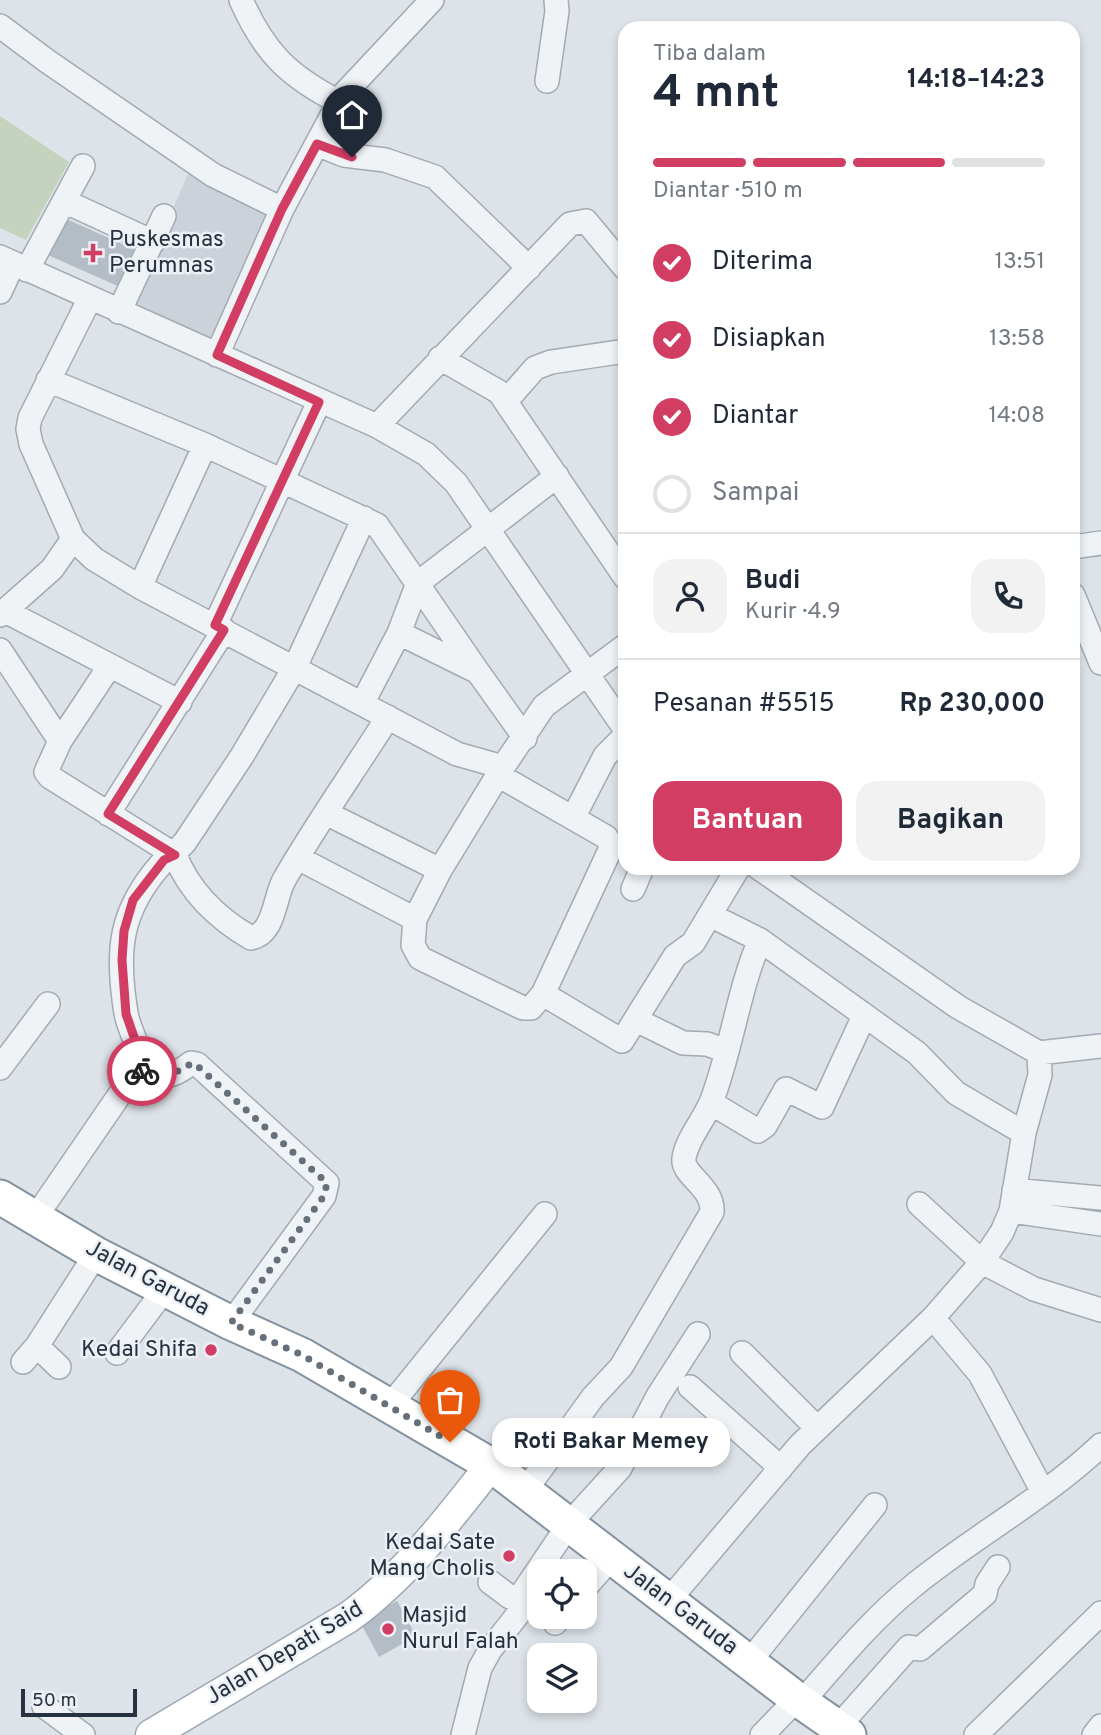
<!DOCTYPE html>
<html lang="id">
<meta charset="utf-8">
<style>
:root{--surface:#fff;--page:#f2f2f3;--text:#1f2937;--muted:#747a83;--line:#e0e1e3;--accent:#d23d64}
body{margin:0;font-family:Overpass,sans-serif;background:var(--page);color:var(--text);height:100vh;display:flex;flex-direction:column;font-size:26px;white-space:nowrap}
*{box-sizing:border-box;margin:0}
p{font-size:23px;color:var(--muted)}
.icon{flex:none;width:38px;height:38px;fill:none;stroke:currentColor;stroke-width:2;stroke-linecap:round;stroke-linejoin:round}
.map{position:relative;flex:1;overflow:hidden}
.sheet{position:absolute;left:618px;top:21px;width:462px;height:854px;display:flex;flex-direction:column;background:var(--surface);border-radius:21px;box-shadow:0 4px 10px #0003}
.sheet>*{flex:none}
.tools{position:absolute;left:527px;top:1559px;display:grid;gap:14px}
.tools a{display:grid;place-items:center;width:70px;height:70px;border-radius:14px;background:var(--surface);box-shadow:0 4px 10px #0003;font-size:35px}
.scale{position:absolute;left:21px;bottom:18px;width:116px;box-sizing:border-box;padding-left:7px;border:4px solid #26323f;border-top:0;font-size:19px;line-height:24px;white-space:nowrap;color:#26323f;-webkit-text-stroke:5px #edf1f5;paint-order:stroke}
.pin{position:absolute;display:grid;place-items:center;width:60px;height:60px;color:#fff;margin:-72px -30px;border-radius:50% 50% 50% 0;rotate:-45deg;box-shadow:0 0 7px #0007}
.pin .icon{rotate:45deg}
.courier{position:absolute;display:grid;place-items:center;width:70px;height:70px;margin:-35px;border:5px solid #d23d64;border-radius:50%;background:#fff;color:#222;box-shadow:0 2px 9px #0007}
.bubble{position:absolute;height:49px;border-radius:21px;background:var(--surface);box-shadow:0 4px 10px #0003;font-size:23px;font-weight:700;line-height:49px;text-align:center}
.overview em{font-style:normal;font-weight:700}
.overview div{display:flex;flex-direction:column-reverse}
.overview{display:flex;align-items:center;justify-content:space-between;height:119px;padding:0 35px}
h1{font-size:46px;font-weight:700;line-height:52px}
.bar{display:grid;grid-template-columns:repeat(4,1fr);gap:10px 7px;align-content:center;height:84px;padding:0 35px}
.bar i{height:9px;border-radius:5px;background:var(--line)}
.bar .current{background:var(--accent)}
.bar p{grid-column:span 4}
.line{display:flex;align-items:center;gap:18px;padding:0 35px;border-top:2px solid var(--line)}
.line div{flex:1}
.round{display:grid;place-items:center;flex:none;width:74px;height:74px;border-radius:21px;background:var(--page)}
ol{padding:0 35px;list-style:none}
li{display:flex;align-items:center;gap:21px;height:77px}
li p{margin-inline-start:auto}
li .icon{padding:7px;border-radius:50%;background:var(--accent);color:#fff;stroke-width:4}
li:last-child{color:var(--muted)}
li i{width:38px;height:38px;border:4px solid var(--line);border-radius:50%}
.cta{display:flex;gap:14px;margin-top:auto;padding:14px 35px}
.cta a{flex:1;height:80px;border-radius:21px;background:var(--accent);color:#fff;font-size:28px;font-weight:700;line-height:80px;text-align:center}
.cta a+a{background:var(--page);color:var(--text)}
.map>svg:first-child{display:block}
.built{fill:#cbd2da}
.green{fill:#c5d2be}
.building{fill:#b4bcc5}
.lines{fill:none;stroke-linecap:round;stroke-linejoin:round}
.minor-casing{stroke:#a2aab2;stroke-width:26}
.major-casing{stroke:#9ca8b4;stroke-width:33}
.highway-casing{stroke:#84929f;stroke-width:37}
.minor{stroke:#f0f3f6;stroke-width:23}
.major{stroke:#fff;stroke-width:30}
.highway{stroke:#fff;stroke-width:33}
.done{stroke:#66707a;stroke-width:7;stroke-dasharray:0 12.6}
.route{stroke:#d23d64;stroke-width:9}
.poi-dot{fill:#d23d64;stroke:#edf1f5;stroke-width:2.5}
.labels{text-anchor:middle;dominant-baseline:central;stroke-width:5;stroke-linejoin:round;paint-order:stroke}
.poi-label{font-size:23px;fill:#26323f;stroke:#edf1f5;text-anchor:start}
.street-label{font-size:23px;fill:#26323f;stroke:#edf1f5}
</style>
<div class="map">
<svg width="1101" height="1735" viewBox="0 0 1101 1735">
<rect width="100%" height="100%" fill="#dde3e8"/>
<path class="built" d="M190,170L269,216L211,344L129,307Z"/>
<path class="green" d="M0,116L69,162L26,240L0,228Z"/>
<path class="building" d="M64,218L138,251L122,288L48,255Z
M397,1601L416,1636L379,1657L360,1622Z"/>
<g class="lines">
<g class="minor-casing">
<path id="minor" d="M241,0C264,52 288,76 339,102
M0,26L47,61L213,175L282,209
M547,81L557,11L556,0
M317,144L344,155L385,160L435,177L529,268
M64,201L153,242
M0,257L377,426L426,454L456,483L625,729
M27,270L83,166
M0,292L13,264
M90,298L30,418L28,429L31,444L73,539L94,559L140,587L457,754L503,767L544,706L625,646
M119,312L164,216
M217,355L282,209L343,95L432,0
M440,358L499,392L625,577
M48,380L205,445L377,525L478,672
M507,400L535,368L551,362L625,351
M377,426L570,224L586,221L625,268
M1073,547L1101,543
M140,587L205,445
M1073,595L1101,663
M5,611L180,702
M0,615L52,569L73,539
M215,625L319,402
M399,633L478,672L525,738
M0,650L60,741
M109,667L60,741L46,772L50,777L175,855C189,891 218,919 251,938C275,933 274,898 284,880C315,826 354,771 388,717
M362,704L399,633L418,583L557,476
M498,775L606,837L610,843V850L543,994L531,1008H523L420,958L413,945L415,919L440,870L498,775L503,767
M108,814L224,630
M328,814L440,870
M573,818L605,756L625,736
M298,858L415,919
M759,868L958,1007L1039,1053L1101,1046
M633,889L642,868
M710,915L760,940L917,1053L956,1093L1024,1133
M543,994L622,1041L675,956L693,943L738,868
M636,1020L683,1043L707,1044L726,1051
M0,1068L48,1004
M139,1069C162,1079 171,1079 191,1063L197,1064L327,1183L324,1196L231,1323
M711,1103L758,1131L765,1126L786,1089L822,1107L864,1016
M1014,1190L1101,1198
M919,1204L982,1262L1034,1289L1101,1310
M1011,1211L1101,1224
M35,1218L140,1065C141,1047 129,1031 126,1013C116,952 119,911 162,863C169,855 176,853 185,842L242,756L295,667L364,518
M933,1318L980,1374L1043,1492
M37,1346L59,1367
M117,1353L165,1289
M742,1353L817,1428
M23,1362L37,1346L96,1254
M690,1387L781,1468
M389,1407L545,1214
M525,1491L593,1397L621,1367L712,1212C714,1187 681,1175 684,1158C687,1138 705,1119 712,1100C732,1047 738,991 760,940
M490,1582L510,1597H520L569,1524L620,1468L658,1396L698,1334
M584,1589L612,1557
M668,1601L800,1445L933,1318L982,1262L1002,1232L1011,1211L1024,1133L1040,1075L1039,1053
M555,1623L561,1617
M749,1662L875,1505
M802,1702C837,1662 871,1620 913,1586C973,1537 1044,1499 1101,1445
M44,1706L83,1735
M838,1727L909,1647L920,1649L985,1594L987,1584L998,1567
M463,1735L480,1668L490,1650L537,1590
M762,1735L797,1699
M976,1735L1101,1613
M1094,1735L1101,1726"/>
</g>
<g class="major-casing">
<path id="major" d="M151,1735L349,1617C405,1576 448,1520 491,1465"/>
</g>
<g class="highway-casing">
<path id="highway" d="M0,1197L96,1254L231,1323L302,1355L491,1465L797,1699L849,1735"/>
</g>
<use href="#minor" class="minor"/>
<use href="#major" class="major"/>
<use href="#highway" class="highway"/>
</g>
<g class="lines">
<path class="done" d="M142,1071C172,1083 170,1072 194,1063L327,1183L324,1196L231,1323L302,1355L450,1442"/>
<path class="route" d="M142,1071L139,1069L141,1057L126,1014L122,960L124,931L133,900L164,860L175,855L108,814L224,630L215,625L319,402L217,355L282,209L317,144L352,157"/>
</g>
<g class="poi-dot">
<path d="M89.5 242.5h7v7h7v7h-7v7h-7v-7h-7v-7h7z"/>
<circle cx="211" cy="1350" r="7"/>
<circle cx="509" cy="1556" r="7"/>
<circle cx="388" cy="1629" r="7"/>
</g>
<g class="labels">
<g class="poi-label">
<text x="109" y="240">Puskesmas<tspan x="109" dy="26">Perumnas</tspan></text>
<text x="197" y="1350" text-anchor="end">Kedai Shifa</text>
<text x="495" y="1543" text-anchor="end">Kedai Sate<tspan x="495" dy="26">Mang Cholis</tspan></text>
<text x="402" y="1616">Masjid<tspan x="402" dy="26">Nurul Falah</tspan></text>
</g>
<g class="street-label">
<text transform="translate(147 1279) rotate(28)">Jalan Garuda</text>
<text transform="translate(680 1610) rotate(37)">Jalan Garuda</text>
<text transform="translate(285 1654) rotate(-31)">Jalan Depati Said</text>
</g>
</g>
</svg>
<div class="tools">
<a><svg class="icon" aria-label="locate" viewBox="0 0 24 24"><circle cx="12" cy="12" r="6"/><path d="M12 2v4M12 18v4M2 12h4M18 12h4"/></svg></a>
<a><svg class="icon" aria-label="layers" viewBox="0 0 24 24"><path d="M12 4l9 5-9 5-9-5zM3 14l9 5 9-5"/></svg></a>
</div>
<div class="scale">50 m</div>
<div class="pin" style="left:450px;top:1442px;background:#ea580c"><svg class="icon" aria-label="bag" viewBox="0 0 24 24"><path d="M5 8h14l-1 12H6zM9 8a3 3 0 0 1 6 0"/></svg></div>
<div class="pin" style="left:352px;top:157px;background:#1f2937"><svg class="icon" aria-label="home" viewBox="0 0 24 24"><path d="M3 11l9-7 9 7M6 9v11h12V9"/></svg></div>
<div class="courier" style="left:142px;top:1071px"><svg class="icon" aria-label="bike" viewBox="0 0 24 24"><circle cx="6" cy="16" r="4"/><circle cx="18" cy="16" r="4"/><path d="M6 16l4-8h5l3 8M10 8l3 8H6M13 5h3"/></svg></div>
<div class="bubble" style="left:492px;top:1418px;width:238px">Roti Bakar Memey</div>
<section class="sheet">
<div class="overview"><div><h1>4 mnt</h1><p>Tiba dalam</p></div><em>14:18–14:23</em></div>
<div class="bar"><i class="current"></i><i class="current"></i><i class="current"></i><i></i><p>Diantar · 510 m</p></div>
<ol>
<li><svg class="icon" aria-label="check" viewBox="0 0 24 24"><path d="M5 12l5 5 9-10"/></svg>Diterima<p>13:51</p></li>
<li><svg class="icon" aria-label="check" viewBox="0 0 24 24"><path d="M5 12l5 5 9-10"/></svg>Disiapkan<p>13:58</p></li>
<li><svg class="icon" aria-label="check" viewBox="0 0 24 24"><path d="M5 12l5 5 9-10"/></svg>Diantar<p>14:08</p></li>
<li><i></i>Sampai</li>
</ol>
<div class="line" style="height:126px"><a class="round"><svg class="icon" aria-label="person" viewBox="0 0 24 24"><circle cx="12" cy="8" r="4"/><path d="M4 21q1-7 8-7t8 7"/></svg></a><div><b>Budi</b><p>Kurir · 4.9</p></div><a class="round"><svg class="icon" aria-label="phone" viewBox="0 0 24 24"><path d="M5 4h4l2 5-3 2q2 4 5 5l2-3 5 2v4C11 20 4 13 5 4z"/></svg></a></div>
<div class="line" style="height:91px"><div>Pesanan #5515</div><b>Rp 230,000</b></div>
<div class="cta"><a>Bantuan</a><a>Bagikan</a></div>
</section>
</div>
